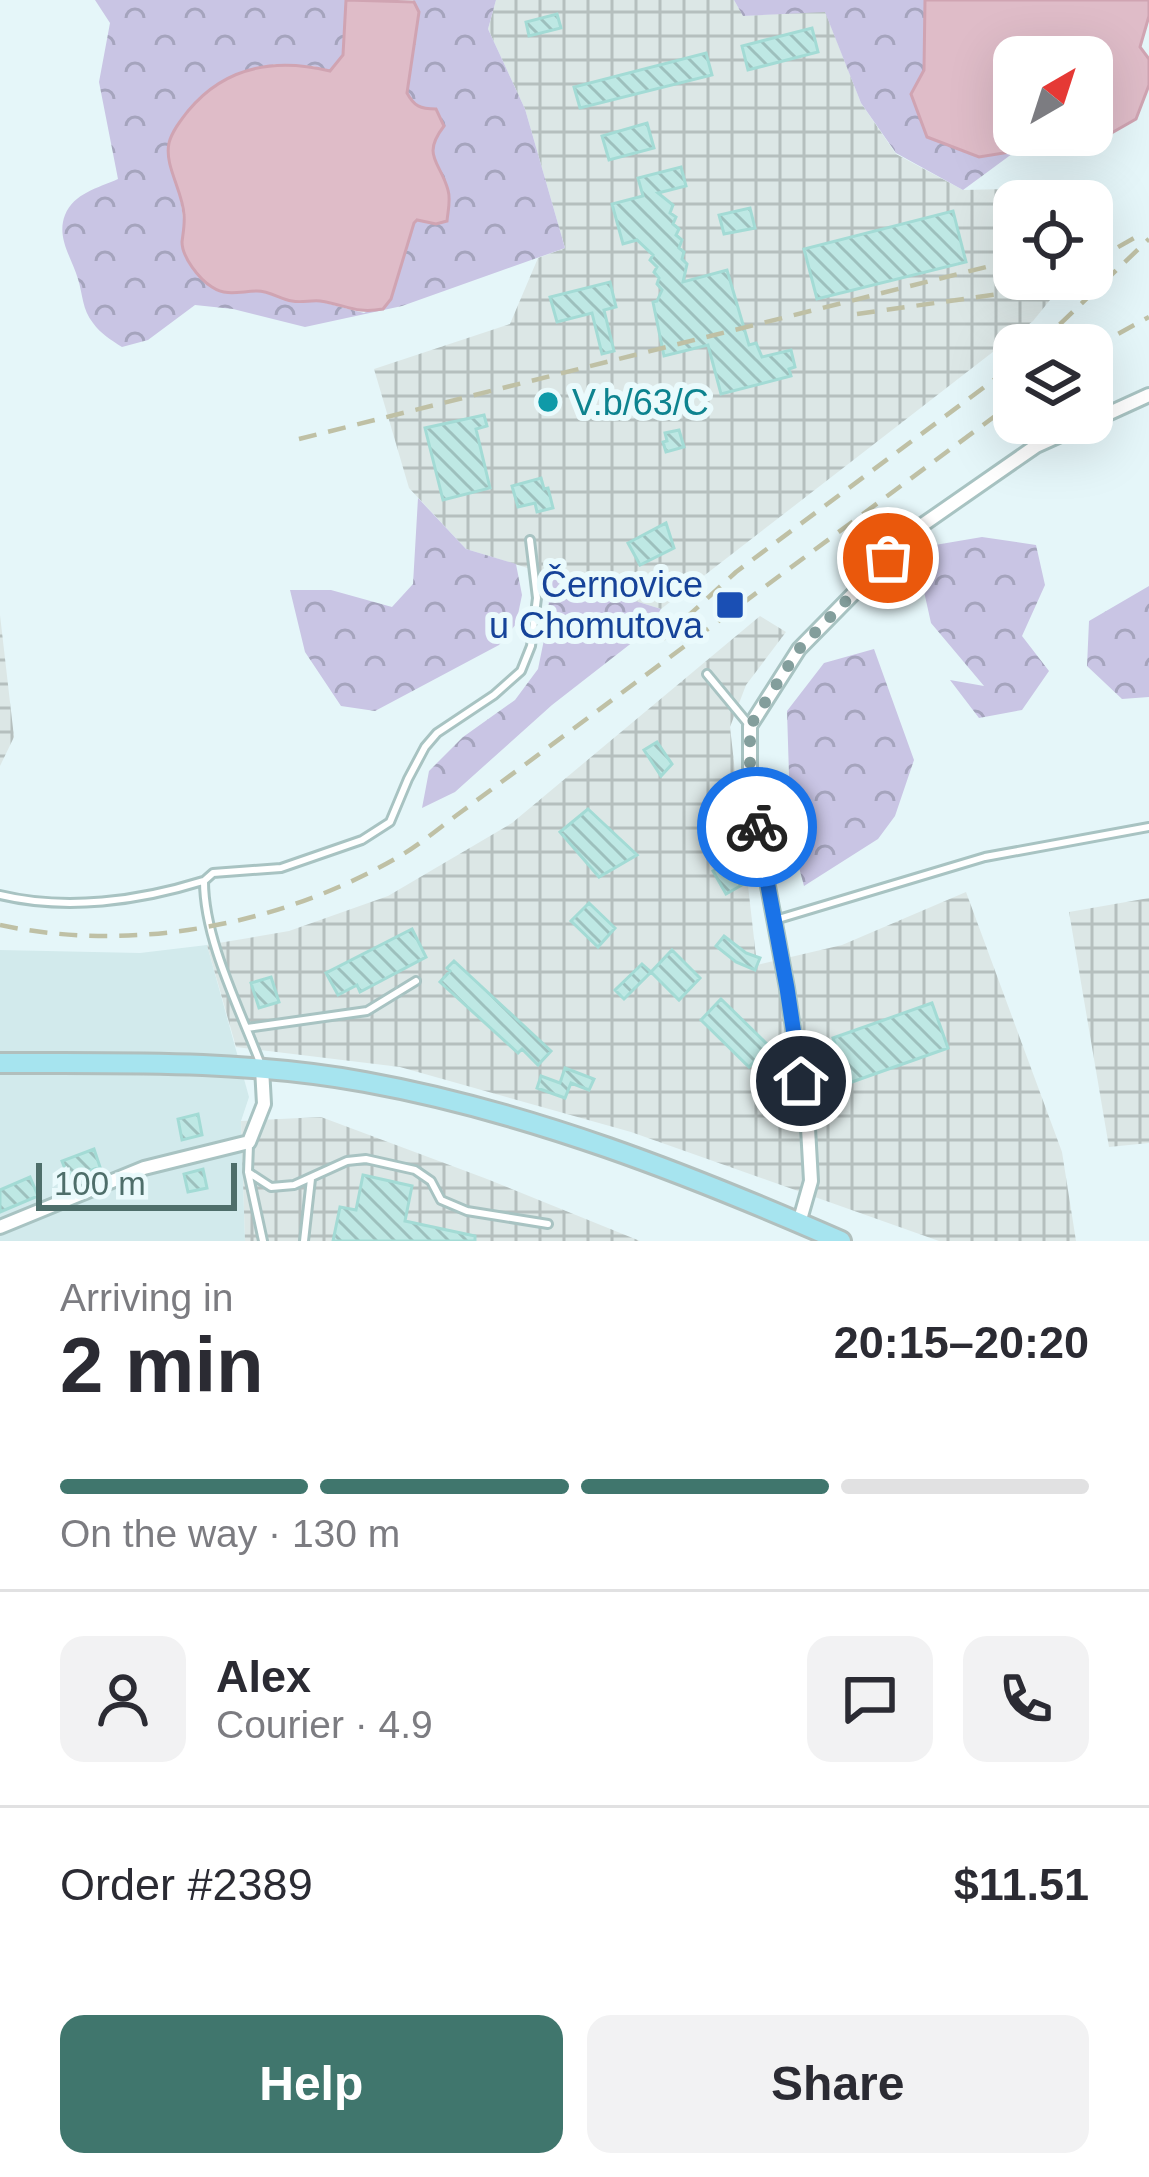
<!DOCTYPE html>
<meta charset="utf-8">
<style>
:root{--surface:#fff;--page:#f2f2f3;--text:#2b2b33;--muted:#7c7c81;--line:#e1e1e2;--accent:#40766d}
body{margin:0;font-family:Helvetica,sans-serif;background:var(--page);color:var(--text);height:100vh;display:flex;flex-direction:column;font-size:45px;white-space:nowrap}
*{box-sizing:border-box;margin:0}
p{font-size:39px;color:var(--muted)}
.icon{flex:none;width:66px;height:66px;fill:none;stroke:currentColor;stroke-width:2;stroke-linecap:round;stroke-linejoin:round}
.map{position:relative;height:1241px;overflow:hidden}
.drawer{display:flex;flex-direction:column;background:var(--surface);flex:1}
.drawer>*{flex:none}
.needle{width:78px;rotate:39deg}
.controls{position:absolute;left:993px;top:36px;display:grid;gap:24px}
.controls a{display:grid;place-items:center;width:120px;height:120px;border-radius:24px;background:var(--surface);box-shadow:0 12px 48px #0002;font-size:60px}
.scale{position:absolute;left:36px;bottom:30px;width:201px;box-sizing:border-box;padding-left:12px;border:6px solid #4e6e6a;border-top:0;font-size:33px;line-height:42px;white-space:nowrap;color:#4e6e6a;-webkit-text-stroke:9px #eafafc;paint-order:stroke}
.pin{position:absolute;display:grid;place-items:center;width:102px;height:102px;color:#fff;margin:-51px;border:6px solid #fff;border-radius:50%;box-shadow:0 3px 12px #0007}
.courier{position:absolute;display:grid;place-items:center;width:120px;height:120px;margin:-60px;border:9px solid #1a73e8;border-radius:50%;background:#fff;color:#222;box-shadow:0 3px 15px #0007}
.summary em{font-style:normal;font-weight:600}
.summary div{display:flex;flex-direction:column-reverse}
.summary{display:flex;align-items:center;justify-content:space-between;height:204px;padding:0 60px}
h1{font-size:78px;font-weight:600;line-height:90px}
.bar{display:grid;grid-template-columns:repeat(4,1fr);gap:18px 12px;align-content:center;height:144px;padding:0 60px}
.bar i{height:15px;border-radius:9px;background:var(--line)}
.bar .selected{background:var(--accent)}
.bar p{grid-column:span 4}
.line{display:flex;align-items:center;gap:30px;padding:0 60px;border-top:3px solid var(--line)}
.line div{flex:1}
.round{display:grid;place-items:center;flex:none;width:126px;height:126px;border-radius:24px;background:var(--page)}
.action{display:flex;gap:24px;margin-top:auto;padding:24px 60px}
.action a{flex:1;height:138px;border-radius:24px;background:var(--accent);color:#fff;font-size:48px;font-weight:600;line-height:138px;text-align:center}
.action a+a{background:var(--page);color:var(--text)}
.map>svg:first-child{display:block}
.residential{fill:#d2eaec}
.industrial{fill:url(#industrial-grid)}
.forest{fill:url(#forest-crowns)}
.water{fill:#dfbcc8;stroke:#d0a4b2;stroke-width:3;fill-rule:evenodd}
.building{fill:url(#building-back-hatch);stroke:#a3dbd5;stroke-width:3}
.lines{fill:none;stroke-linecap:round;stroke-linejoin:round}
.lane-casing{stroke:#a8c3c2;stroke-width:12}
.street-casing{stroke:#a8c3c2;stroke-width:18}
.primary-casing{stroke:#b1bfbd;stroke-width:24}
.lane{stroke:#fff;stroke-width:6}
.street{stroke:#fff;stroke-width:12}
.primary{stroke:#a6e4ef;stroke-width:18}
.rail{stroke:#bfc0a5;stroke-width:4.5;stroke-dasharray:18 12;stroke-linecap:butt}
.done{stroke:#839e9c;stroke-width:12;stroke-dasharray:0 21.6}
.route{stroke:#1a73e8;stroke-width:15}
.culture-dot{fill:#0f9aa8;stroke:#eafafc;stroke-width:4.5}
.transit-dot{fill:#1a4fb4;stroke:#eafafc;stroke-width:4.5}
.labels{text-anchor:middle;dominant-baseline:central;stroke-width:12;stroke-linejoin:round;paint-order:stroke}
.culture-label{font-size:36px;fill:#0d838f;stroke:#eafafc;text-anchor:start}
.transit-label{font-size:36px;fill:#164399;stroke:#eafafc;text-anchor:end}
</style>
<div class="map">
<svg width="1149" height="1241" viewBox="0 0 1149 1241">
<defs>
<pattern id="industrial-grid" width="8" height="8" patternUnits="userSpaceOnUse" patternTransform="scale(3)"><rect width="8" height="8" fill="#dce7e6"/><path d="M0 4h8M4 0v8" fill="none" stroke="#b5bfbe"/></pattern>
<pattern id="forest-crowns" width="20" height="18" patternUnits="userSpaceOnUse" patternTransform="scale(3)"><rect width="20" height="18" fill="#c9c5e4"/><path d="M2 6a3 3 0 1 1 6 0M12 15a3 3 0 1 1 6 0" fill="none" stroke="#a5a4bd"/></pattern>
<pattern id="building-back-hatch" width="6" height="6" patternUnits="userSpaceOnUse" patternTransform="scale(3)"><rect width="6" height="6" fill="#bee8e4"/><path d="M-1 5l2 2M0 0l6 6M5-1l2 2" fill="none" stroke="#9dc0bd"/></pattern>
</defs>
<rect width="100%" height="100%" fill="#e5f6f9"/>
<path class="residential" d="M207,945L249,1097L241,1121L245,1241H0V950L140,953Z"/>
<path class="industrial" d="M496,0H734L743,16L825,11L861,103L896,154L963,190L1102,187L1106,230L1092,248V201H1014V279H1067L1033,321L661,609L466,549L409,488L374,369L510,324L538,258L565,248L525,109L488,29Z
M0,615L14,737L0,766Z
M760,616L786,632L746,685L730,727L757,965L842,945L966,892L1062,1152L1076,1241H939L631,1132L400,1067L236,1047L207,945L289,931L388,896L512,823Z
M1149,898V1143L1109,1147L1069,912Z
M321,1117L487,1179L640,1241H245L241,1121Z"/>
<path class="forest" d="M95,0H346L343,55L330,71L313,66L274,64L169,144C173,183 188,205 182,248L232,294L259,291L292,301H318L364,313L391,299L414,223L416,220L436,224L447,220L448,190L431,152L434,139L424,109L413,104L407,93L419,13L413,0H496L488,29L525,109L565,248L402,306L305,327L233,309L195,305L148,340L122,347C111,340 101,334 93,323C82,309 83,295 78,279C72,258 56,238 65,215C74,193 98,188 118,179L99,82L110,23Z
M734,0H925L924,70L911,94L927,137L978,157L1016,151L963,190L896,153L861,103L825,12L743,16Z
M418,498L466,549L516,564L522,595L516,624L499,645L375,711L341,706L305,652L290,590H331L392,607L413,584Z
M982,537L1036,545L1045,585L1022,636L1049,671L1022,710L979,718L950,680L984,686L931,623L921,578L935,545Z
M551,575L661,609L647,631L552,705L455,792L422,808L429,771L463,737L515,700L538,669L547,625Z
M1149,586V697L1122,699L1087,666L1089,621Z
M874,649L914,760L895,816L878,839L804,886L791,838L787,711L824,663Z"/>
<path class="water" d="M346,0L414,2L419,12L407,93C414,106 420,109 436,109L444,126C421,156 440,161 448,190C451,200 448,210 447,221L436,224L417,220L414,223L391,299L383,309C355,314 347,305 320,301C311,300 301,303 292,301C280,299 270,291 257,291C241,291 227,297 212,287C199,279 182,257 182,242C183,233 185,224 184,215C183,191 164,166 169,143C172,131 181,120 188,111C226,65 276,58 330,71L343,55Z
M925,0H1149V16L1140,47L1149,59V85L1136,119L1080,151H1016L979,157L927,137L911,94L924,70ZM1014,57H1092V135H1014Z"/>
<path class="building" d="M557,14L561,28L529,36L526,22Z
M812,28L818,52L748,70L742,46Z
M706,53L712,75L580,108L574,87Z
M647,123L654,148L609,160L602,136Z
M681,167L686,186L658,193L673,205L670,213L676,217L673,224L679,229L676,235L682,240L679,248L684,252L682,259L687,264L683,282L727,270L749,345L756,343L762,357L791,350L795,367L789,369L791,376L721,394L708,345L664,356L653,302L657,301L662,290L657,284L659,278L654,272L657,267L650,260L653,255L637,240L623,244L612,204L643,196L638,178Z
M750,208L755,228L724,234L719,215Z
M953,211L966,262L817,299L804,249Z
M610,282L616,307L604,310L614,351L602,354L592,313L557,322L550,297Z
M484,415L487,426L476,429L490,488L443,500L425,428Z
M679,430L684,447L666,452L663,442L667,441L665,433Z
M541,478L544,489L548,488L553,508L537,512L535,503L518,507L512,486Z
M666,523L674,548L640,565L628,543Z
M657,742L672,764L661,776L644,750Z
M588,809L637,855L599,877L560,832Z
M736,857L749,881L726,894L713,871Z
M589,903L615,928L598,947L571,921Z
M412,929L426,957L360,992L357,985L338,995L326,973Z
M724,936L746,953L760,958L755,970L736,962L716,946Z
M672,950L700,978L679,1000L651,972Z
M454,961L551,1051L538,1065L522,1049L518,1053L440,982L450,971L447,968Z
M642,964L651,972L624,999L615,990Z
M271,977L279,1002L259,1008L251,983Z
M721,999L769,1046L749,1067L701,1020Z
M932,1003L948,1048L849,1083L833,1038Z
M565,1068L594,1079L589,1090L571,1083L565,1098L537,1088L541,1076L560,1083Z
M198,1114L202,1135L182,1140L178,1119Z
M94,1149L100,1167L69,1179L62,1161Z
M203,1169L207,1188L188,1192L184,1174Z
M363,1175L412,1186L405,1221L475,1236V1241H333L340,1207L356,1210Z
M30,1177L38,1196L0,1212V1190Z"/>
<g class="lines">
<g class="lane-casing">
<path id="lane" d="M707,674L750,726
M0,895C66,911 139,901 203,881
M775,920L985,857L1149,827
M247,1028L367,1011L416,981
M261,1065C240,1009 204,940 204,881L213,873L281,868L362,840L390,822L408,779L425,747L437,733L494,695L521,671L531,646L537,598L530,540
M249,1145L248,1172L271,1187L294,1185L347,1161L366,1159L415,1170L431,1181L441,1200L467,1211L548,1224
M248,1172L263,1241
M304,1241L311,1179"/>
</g>
<g class="street-casing">
<path id="street" d="M1092,421L1149,395
M799,1223L811,1181L808,1128L787,988L750,790V726L799,649L918,528L1036,446L1087,423
M0,1227L144,1168L249,1142L264,1104L262,1068"/>
</g>
<g class="primary-casing">
<path id="primary" d="M0,1063C122,1063 245,1060 365,1082C530,1112 688,1174 841,1241"/>
</g>
<use href="#lane" class="lane"/>
<use href="#street" class="street"/>
<use href="#primary" class="primary"/>
<path class="rail" d="M1092,262L1134,238
M857,314L999,294L1051,279
M1038,345L1149,239
M1092,348L1149,317
M299,439L1014,260
M663,639L736,572L1014,365
M0,925C132,953 276,926 393,860C417,847 439,828 461,812L1014,402"/>
</g>
<g class="lines">
<path class="done" d="M757,827L750,790V726L799,649L888,558"/>
<path class="route" d="M757,827L787,988L801,1081"/>
</g>
<circle class="culture-dot" cx="548" cy="402" r="12"/>
<rect class="transit-dot" x="715" y="590" width="30" height="30" rx="6"/>
<g class="labels">
<g class="culture-label">
<text x="572" y="402">V.b/63/C</text>
</g>
<g class="transit-label">
<text x="703" y="584">Černovice<tspan x="703" dy="41">u Chomutova</tspan></text>
</g>
</g>
</svg>
<div class="controls">
<a><svg class="needle" viewBox="-14 -14 28 28"><path d="M0-13l5 13h-10z" fill="#e53935"/><path d="M0 13l5-13h-10z" fill="#7c7c81"/></svg></a>
<a><svg class="icon" aria-label="locate" viewBox="0 0 24 24"><circle cx="12" cy="12" r="6"/><path d="M12 2v4M12 18v4M2 12h4M18 12h4"/></svg></a>
<a><svg class="icon" aria-label="layers" viewBox="0 0 24 24"><path d="M12 4l9 5-9 5-9-5zM3 14l9 5 9-5"/></svg></a>
</div>
<div class="scale">100 m</div>
<div class="pin" style="left:888px;top:558px;background:#ea580c"><svg class="icon" aria-label="bag" viewBox="0 0 24 24"><path d="M5 8h14l-1 12H6zM9 8a3 3 0 0 1 6 0"/></svg></div>
<div class="pin" style="left:801px;top:1081px;background:#1f2937"><svg class="icon" aria-label="home" viewBox="0 0 24 24"><path d="M3 11l9-7 9 7M6 9v11h12V9"/></svg></div>
<div class="courier" style="left:757px;top:827px"><svg class="icon" aria-label="bike" viewBox="0 0 24 24"><circle cx="6" cy="16" r="4"/><circle cx="18" cy="16" r="4"/><path d="M6 16l4-8h5l3 8M10 8l3 8H6M13 5h3"/></svg></div>
</div>
<section class="drawer">
<div class="summary"><div><h1>2 min</h1><p>Arriving in</p></div><em>20:15–20:20</em></div>
<div class="bar"><i class="selected"></i><i class="selected"></i><i class="selected"></i><i></i><p>On the way · 130 m</p></div>
<div class="line" style="height:216px"><a class="round"><svg class="icon" aria-label="person" viewBox="0 0 24 24"><circle cx="12" cy="8" r="4"/><path d="M4 21q1-7 8-7t8 7"/></svg></a><div><b>Alex</b><p>Courier · 4.9</p></div><a class="round"><svg class="icon" aria-label="chat" viewBox="0 0 24 24"><path d="M4 5h16v11H9l-5 4z"/></svg></a><a class="round"><svg class="icon" aria-label="phone" viewBox="0 0 24 24"><path d="M5 4h4l2 5-3 2q2 4 5 5l2-3 5 2v4C11 20 4 13 5 4z"/></svg></a></div>
<div class="line" style="height:156px"><div>Order #2389</div><b>$11.51</b></div>
<div class="action"><a>Help</a><a>Share</a></div>
</section>
